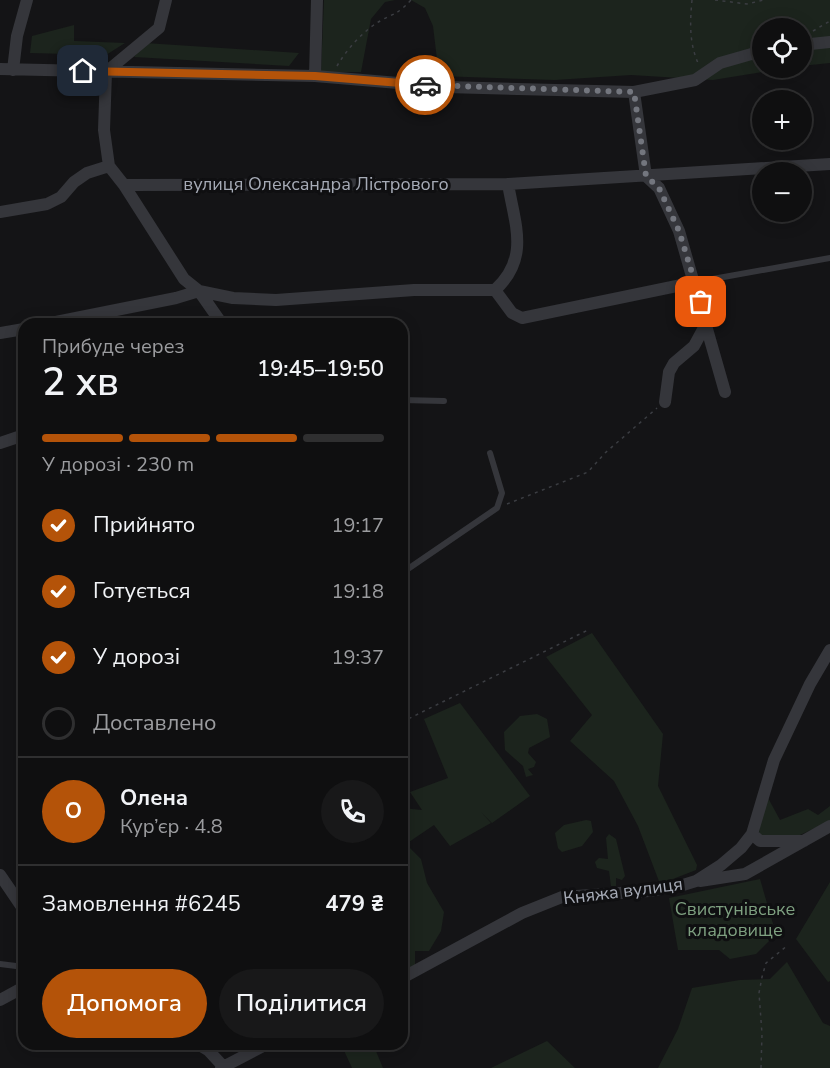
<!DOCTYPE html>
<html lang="uk">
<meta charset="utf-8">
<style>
:root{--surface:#0f0f10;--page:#181819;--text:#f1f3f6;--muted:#9b9c9f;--line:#2f2f30;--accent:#b45309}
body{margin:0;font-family:"Nunito Sans",sans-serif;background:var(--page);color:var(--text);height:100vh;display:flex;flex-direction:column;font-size:22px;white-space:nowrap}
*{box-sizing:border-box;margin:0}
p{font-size:20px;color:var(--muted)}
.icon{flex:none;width:33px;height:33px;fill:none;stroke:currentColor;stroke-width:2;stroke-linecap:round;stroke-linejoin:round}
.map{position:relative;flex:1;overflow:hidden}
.panel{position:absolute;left:18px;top:318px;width:390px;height:732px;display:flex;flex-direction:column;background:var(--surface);border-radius:18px;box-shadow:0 3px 15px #0003,0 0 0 2px var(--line)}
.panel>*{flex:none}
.buttons{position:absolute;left:752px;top:18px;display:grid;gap:12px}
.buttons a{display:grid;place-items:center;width:60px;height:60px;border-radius:50%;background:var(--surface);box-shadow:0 3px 15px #0003,0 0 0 2px var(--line);font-size:30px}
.pin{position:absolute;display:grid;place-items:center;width:51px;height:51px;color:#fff;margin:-26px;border-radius:12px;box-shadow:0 3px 9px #0006}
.courier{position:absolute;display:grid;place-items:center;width:60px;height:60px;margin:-30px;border:4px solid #b45309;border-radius:50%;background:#fff;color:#222;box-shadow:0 2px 8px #0007}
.head em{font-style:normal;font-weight:600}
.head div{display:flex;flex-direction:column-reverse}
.head{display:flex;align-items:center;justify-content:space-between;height:102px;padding:0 24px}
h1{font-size:39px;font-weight:600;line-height:45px}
.bar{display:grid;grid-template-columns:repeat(4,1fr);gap:9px 6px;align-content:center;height:72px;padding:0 24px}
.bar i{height:8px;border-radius:4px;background:var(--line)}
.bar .active{background:var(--accent)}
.bar p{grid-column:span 4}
.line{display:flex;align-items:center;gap:15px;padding:0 24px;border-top:2px solid var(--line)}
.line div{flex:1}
.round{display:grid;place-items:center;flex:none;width:63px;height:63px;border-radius:32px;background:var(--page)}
ol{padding:0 24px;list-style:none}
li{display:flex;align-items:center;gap:18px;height:66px}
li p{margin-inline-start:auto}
li .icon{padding:6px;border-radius:50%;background:var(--accent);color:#fff;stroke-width:4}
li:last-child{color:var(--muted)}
li i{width:33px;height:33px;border:3px solid var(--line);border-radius:50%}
.primary-button{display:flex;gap:12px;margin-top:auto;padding:12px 24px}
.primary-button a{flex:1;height:69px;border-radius:36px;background:var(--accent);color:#fff;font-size:24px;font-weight:600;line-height:69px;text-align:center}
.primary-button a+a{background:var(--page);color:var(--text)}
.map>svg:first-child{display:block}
.green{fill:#1c241d}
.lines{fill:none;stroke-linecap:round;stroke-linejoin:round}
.path{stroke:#3b3d42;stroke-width:1.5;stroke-dasharray:3 4.5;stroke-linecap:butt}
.lane{stroke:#35363b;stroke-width:6}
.street{stroke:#35363b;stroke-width:12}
.done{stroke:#73767e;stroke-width:6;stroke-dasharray:0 10.8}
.route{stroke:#b45309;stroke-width:8}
.labels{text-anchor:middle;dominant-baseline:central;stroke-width:6;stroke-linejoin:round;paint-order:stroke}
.street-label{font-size:18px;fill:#a6abb6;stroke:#0f0f11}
.park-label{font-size:18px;fill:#7ea080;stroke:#0f0f11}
</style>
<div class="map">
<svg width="830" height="1068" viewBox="0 0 830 1068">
<rect width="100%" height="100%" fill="#141416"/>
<path class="green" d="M324,0H395L385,2L371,19L361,72H321Z
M411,0H830V63L801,66V28H762V68H787L713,80L631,75L555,80L439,76L433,26L425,8Z
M74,25V41L125,43L106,55L30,53L32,36Z
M145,43L299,53L289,66L134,57Z
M592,633L663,734L658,786L697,865L696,870L660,884L638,826L614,781L570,741L592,715L546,657Z
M460,703L530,796L492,823L481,812L491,823L450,846L434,825L406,844L421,859L427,883L444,912L441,931L429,951H415V966L402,974V808L422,810L410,792L448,778L424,719Z
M537,714L547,719L550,737L529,748L528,753L536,762L534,767L528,769L533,775L526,777L523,766L505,750L504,732L520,716Z
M767,796L780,820L808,809L818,815L830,806V821L800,835L764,837L759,833L761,810Z
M586,820L591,821L593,832L582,846L562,852L558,848L555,833L564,825Z
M609,834L616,839L625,876L622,880L616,878V886H611L609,871L597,868L595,862L599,858L608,859L606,838Z
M760,879L776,934L756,954L730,959L719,950H678L669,898Z
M830,882V981L828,982L796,939Z
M787,962L823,1023L830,1026V1068H658L678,1029L692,988L740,980L770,979Z
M547,1041L575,1068H491Z
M341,1044H373L383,1068H352Z"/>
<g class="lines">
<path class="path" d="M692,0C690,22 689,42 698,63
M715,0L747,4L764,0
M813,31L830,21
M337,66C347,49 363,31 380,21C396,12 397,15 411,0
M507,504L588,472L605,453L657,408
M402,722L590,629
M761,1068L762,1034L759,993L762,977L766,963L788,945"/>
<path class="lane" d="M696,282L830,258
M402,400L444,401
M402,573L497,508L502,493L490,453
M0,964L24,967"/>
<path class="street" d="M166,0L159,28L106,72L104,130L109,166L124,185L508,184L830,164
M801,45L830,42
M0,69L315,76L446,87L634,92
M13,70L17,36L27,0
M315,76L317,0
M124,185L184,279L199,291L222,324
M0,212L47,204L61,197L74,182L87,173L109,166
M495,290C530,258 515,225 508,184
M46,324L176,298L199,291L233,298L276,300L414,290H495L512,313L522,318L696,282
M0,333L24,329
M725,392L679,231L659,188L646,176L634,92L695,80L720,63L762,51
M665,402L669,372L674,363L694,346L707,322
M0,443L24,435
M752,834L760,841H804
M0,875L24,910
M700,881L745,874L830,826
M402,978L522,913L562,897L649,891L683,885L696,881L721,865L741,848L752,834L774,760L810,684L830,650
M0,1000L24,987
M198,1044L208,1050L222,1065
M221,1068L267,1044"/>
</g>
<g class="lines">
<path class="done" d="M425,85L634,92L646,176L659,188L679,231L701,302"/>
<path class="route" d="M83,71L315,76L425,85"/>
</g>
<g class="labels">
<g class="street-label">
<text x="316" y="184">вулиця Олександра Лістрового</text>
<text transform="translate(623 891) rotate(-7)">Княжа вулиця</text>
</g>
<g class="park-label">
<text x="735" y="909">Свистунівське<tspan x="735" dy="21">кладовище</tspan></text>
</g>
</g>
</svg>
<div class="buttons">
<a><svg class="icon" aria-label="locate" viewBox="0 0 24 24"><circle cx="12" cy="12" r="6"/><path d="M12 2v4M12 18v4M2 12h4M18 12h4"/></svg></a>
<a>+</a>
<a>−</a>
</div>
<div class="pin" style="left:701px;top:302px;background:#ea580c"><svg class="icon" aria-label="bag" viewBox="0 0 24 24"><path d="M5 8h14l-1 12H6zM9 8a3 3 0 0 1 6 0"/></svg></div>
<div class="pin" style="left:83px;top:71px;background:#1f2937"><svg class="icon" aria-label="home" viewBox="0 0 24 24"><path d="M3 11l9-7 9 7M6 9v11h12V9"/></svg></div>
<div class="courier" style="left:425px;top:85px"><svg class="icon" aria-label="car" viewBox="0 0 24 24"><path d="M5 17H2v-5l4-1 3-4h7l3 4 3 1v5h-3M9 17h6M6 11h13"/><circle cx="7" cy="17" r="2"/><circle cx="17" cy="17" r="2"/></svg></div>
<section class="panel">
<div class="head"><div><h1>2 хв</h1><p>Прибуде через</p></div><em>19:45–19:50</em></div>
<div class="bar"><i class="active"></i><i class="active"></i><i class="active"></i><i></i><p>У дорозі · 230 m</p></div>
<ol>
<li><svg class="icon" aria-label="check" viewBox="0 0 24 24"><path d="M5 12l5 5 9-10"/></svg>Прийнято<p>19:17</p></li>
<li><svg class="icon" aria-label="check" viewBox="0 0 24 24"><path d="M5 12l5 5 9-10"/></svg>Готується<p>19:18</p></li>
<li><svg class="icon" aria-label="check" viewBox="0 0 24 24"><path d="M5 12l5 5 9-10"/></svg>У дорозі<p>19:37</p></li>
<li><i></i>Доставлено</li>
</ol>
<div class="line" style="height:108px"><b class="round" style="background:var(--accent);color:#fff">О</b><div><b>Олена</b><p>Кур’єр · 4.8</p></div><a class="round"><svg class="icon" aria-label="phone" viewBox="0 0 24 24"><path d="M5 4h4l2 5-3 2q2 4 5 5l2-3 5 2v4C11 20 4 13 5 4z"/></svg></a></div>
<div class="line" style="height:78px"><div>Замовлення #6245</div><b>479 ₴</b></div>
<div class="primary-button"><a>Допомога</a><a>Поділитися</a></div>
</section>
</div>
